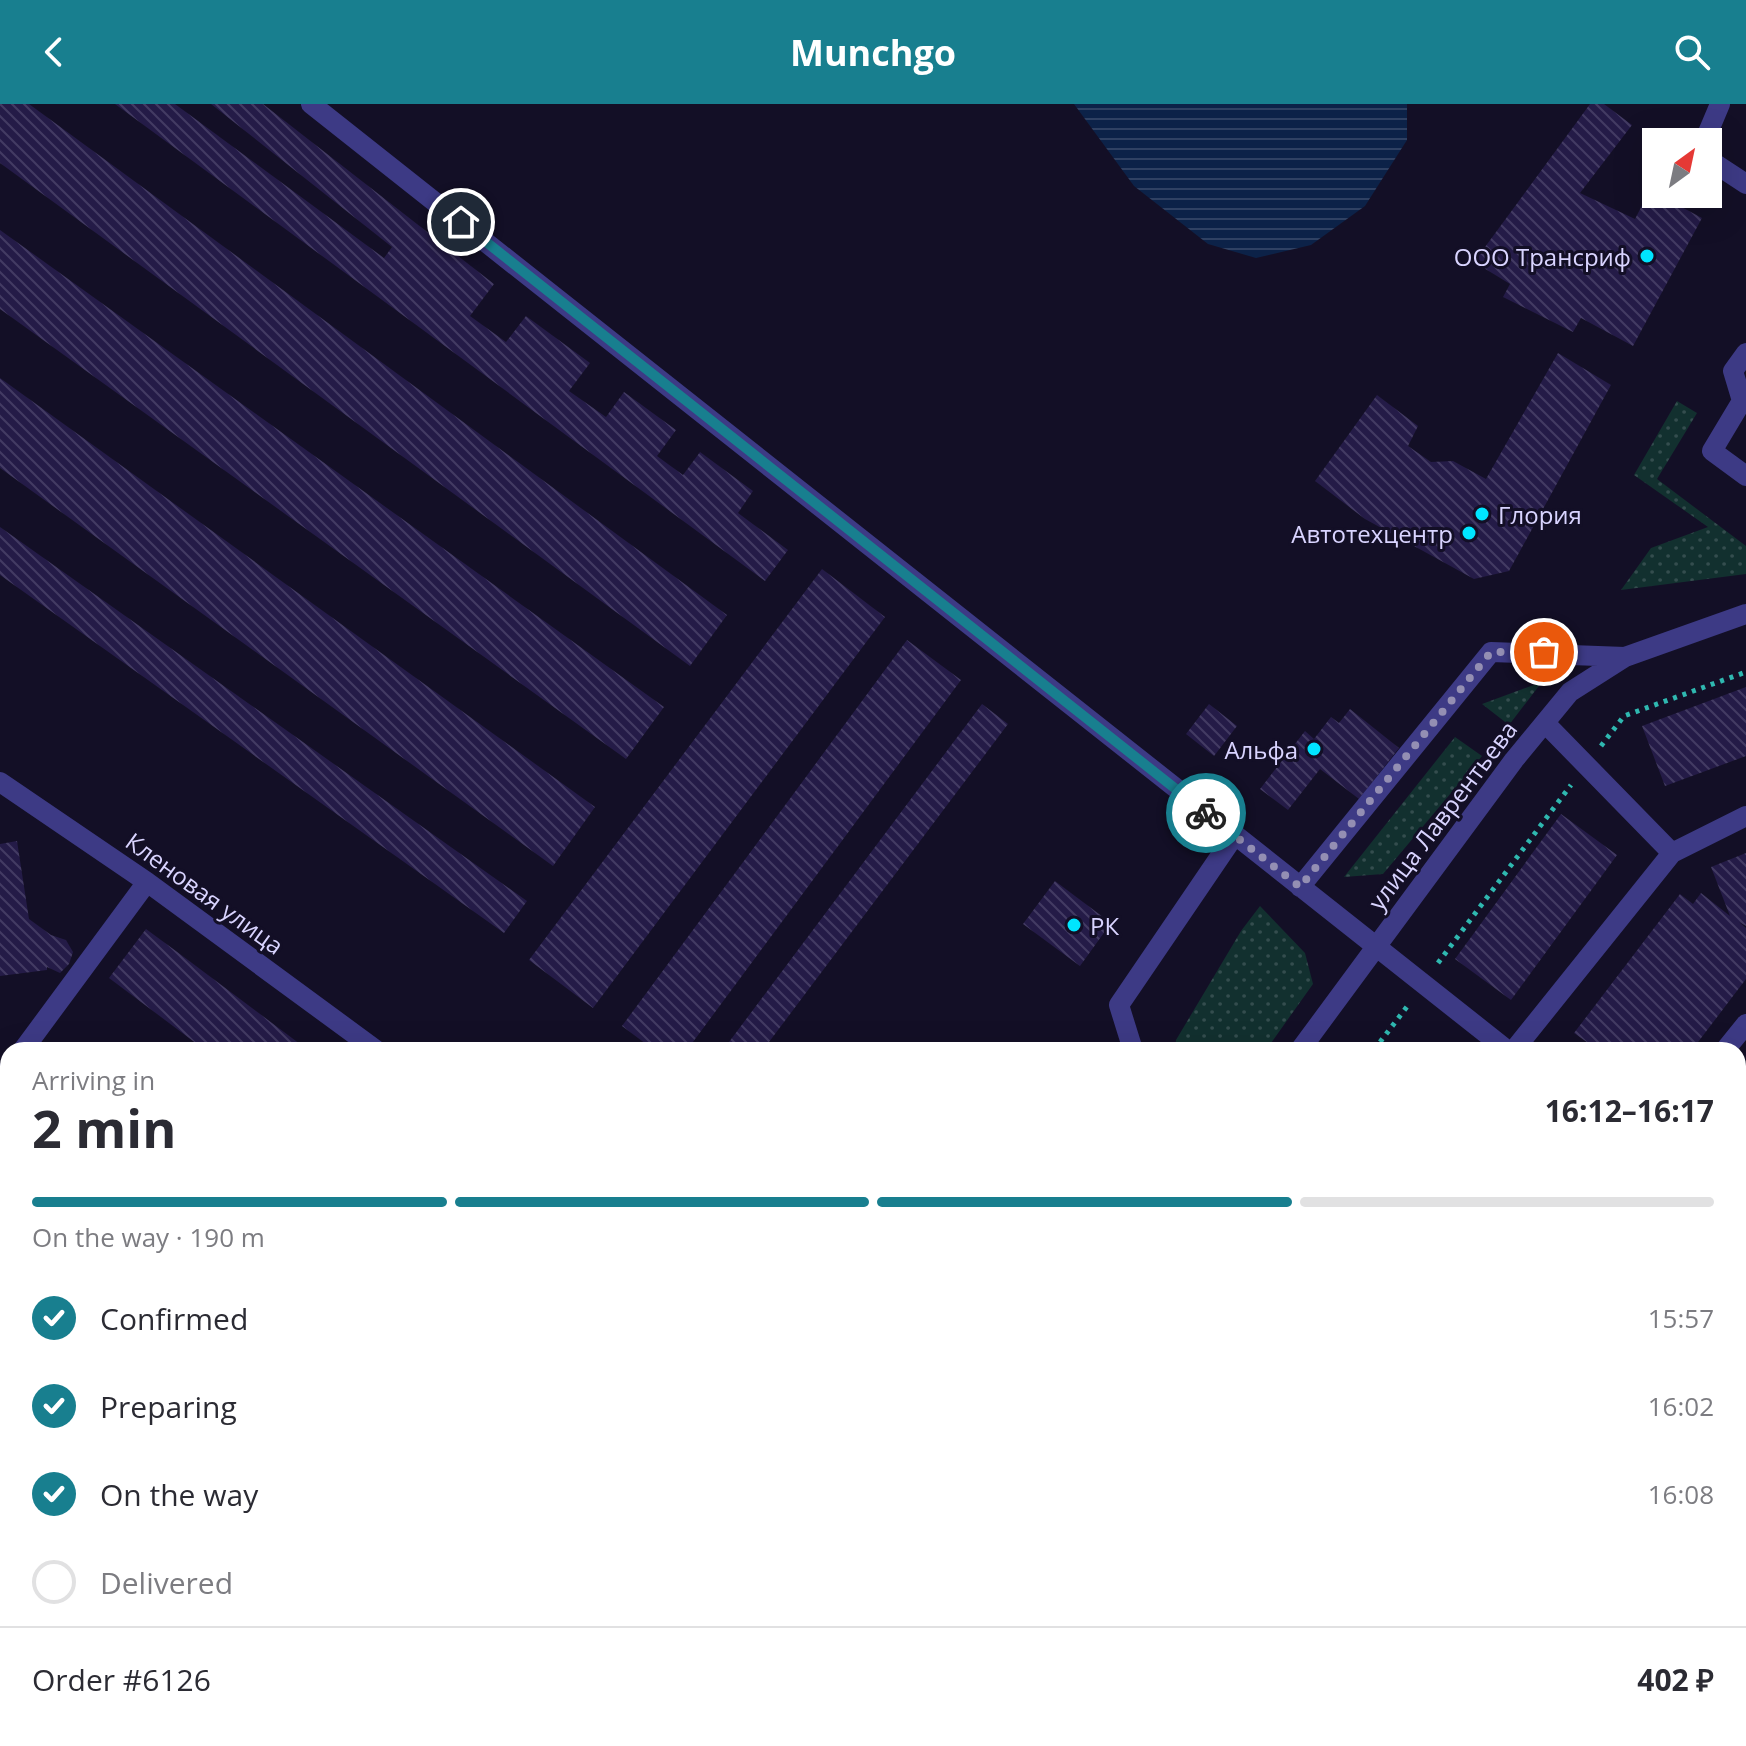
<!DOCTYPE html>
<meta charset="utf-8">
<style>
:root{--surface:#fff;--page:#f2f2f3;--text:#2b2b33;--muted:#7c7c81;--line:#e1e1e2;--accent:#187f8f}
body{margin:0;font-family:"Open Sans",sans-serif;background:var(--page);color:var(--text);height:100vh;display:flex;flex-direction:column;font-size:30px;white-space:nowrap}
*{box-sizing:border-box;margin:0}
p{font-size:26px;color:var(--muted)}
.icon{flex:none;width:44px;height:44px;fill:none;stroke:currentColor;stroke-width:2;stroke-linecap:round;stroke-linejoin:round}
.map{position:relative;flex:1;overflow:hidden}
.side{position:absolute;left:0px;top:938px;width:1746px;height:704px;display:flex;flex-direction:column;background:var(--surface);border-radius:24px 24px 0 0;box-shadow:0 8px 32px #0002}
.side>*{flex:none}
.needle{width:52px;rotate:33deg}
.buttons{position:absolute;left:1642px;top:24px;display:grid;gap:16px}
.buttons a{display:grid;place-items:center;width:80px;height:80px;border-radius:0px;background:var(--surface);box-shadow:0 8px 32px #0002;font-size:40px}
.pin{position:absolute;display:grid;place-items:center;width:68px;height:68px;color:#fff;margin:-34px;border:4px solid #fff;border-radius:50%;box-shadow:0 2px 8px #0007}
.courier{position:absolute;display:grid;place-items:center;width:80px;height:80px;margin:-40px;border:6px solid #187f8f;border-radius:50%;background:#fff;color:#222;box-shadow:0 2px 10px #0007}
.overview em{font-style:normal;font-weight:700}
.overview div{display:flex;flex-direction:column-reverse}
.overview{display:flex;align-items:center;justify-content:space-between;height:136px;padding:0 32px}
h1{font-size:52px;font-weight:700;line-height:60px}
.bar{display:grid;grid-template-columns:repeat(4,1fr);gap:12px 8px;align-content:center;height:96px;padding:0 32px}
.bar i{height:10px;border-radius:6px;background:var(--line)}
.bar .on{background:var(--accent)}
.bar p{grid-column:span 4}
.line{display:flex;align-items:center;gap:20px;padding:0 32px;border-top:2px solid var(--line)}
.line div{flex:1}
ol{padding:0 32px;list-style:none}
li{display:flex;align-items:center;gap:24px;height:88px}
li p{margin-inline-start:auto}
li .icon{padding:8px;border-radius:50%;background:var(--accent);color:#fff;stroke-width:4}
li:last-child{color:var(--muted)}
li i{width:44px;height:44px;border:4px solid var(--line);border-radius:50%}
header{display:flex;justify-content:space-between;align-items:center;height:104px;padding:0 32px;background:var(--accent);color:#fff;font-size:36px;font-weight:700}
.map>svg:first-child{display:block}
.grass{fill:url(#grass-dots)}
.forest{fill:url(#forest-crowns)}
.water{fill:url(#water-rules)}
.building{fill:url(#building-back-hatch)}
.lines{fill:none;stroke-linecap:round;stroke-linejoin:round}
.path{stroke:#2fb8b0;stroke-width:5;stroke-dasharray:4 6;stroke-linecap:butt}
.minor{stroke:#3d3a85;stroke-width:20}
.done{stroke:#948fb3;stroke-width:8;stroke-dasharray:0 14.4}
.route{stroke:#187f8f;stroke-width:10}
.poi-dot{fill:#00e5ff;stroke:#130f26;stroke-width:3}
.labels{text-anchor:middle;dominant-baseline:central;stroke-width:6;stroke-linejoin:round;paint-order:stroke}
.poi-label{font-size:24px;fill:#d9d4ff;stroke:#130f26;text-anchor:end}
.street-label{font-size:24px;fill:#d9d4ff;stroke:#130f26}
</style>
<header><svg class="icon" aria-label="back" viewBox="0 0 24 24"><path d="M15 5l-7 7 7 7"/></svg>Munchgo<svg class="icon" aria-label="search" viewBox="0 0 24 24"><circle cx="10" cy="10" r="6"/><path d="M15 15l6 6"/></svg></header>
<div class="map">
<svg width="1746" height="1642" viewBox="0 0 1746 1642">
<defs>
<pattern id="grass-dots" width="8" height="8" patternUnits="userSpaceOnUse" patternTransform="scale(2)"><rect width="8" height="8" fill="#12302f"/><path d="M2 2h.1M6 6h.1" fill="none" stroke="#344d4e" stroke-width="1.8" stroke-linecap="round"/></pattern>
<pattern id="forest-crowns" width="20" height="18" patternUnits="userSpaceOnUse" patternTransform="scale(2)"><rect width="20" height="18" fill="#12302f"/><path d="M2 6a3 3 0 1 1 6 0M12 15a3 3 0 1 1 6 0" fill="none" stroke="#344d4e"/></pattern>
<pattern id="water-rules" width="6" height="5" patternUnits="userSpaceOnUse" patternTransform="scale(2)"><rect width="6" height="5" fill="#0c2248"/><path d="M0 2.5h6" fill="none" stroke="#2f4163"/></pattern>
<pattern id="building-back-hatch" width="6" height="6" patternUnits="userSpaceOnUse" patternTransform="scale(2)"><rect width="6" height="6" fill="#241b47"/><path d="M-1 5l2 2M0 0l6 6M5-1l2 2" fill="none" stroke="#433b63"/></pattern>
</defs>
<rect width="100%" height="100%" fill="#130f26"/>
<path class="grass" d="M1677,297L1697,309L1657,375L1746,442V470L1621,486L1651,444L1708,423L1634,371Z
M1542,578L1509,621L1482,600Z
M1455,633L1482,652L1383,770L1344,773Z
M1260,802L1305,849L1313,880L1266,946H1175L1176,936L1241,827Z"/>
<path class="forest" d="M8,1031V1152H0V1040Z"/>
<path class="water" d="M1074,0H1407V36L1365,102L1311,141L1256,154L1208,140L1134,82Z"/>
<path class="building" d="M0,0H29L727,511L690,562L0,59Z
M115,0H175L384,154L392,143L211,0H263L494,180L470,212L506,238L526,212L590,259L569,287L606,313L624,288L676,326L657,352L683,371L700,348L753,387L738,409L788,446L765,477Z
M1590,0H1604L1632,21L1580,89L1635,115L1650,86L1702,114L1633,242L1581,214L1573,228L1503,193L1510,180L1474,158Z
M0,126L664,603L626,655L0,205Z
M1558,249L1611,281L1509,467L1474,475L1365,415L1315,377L1377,291L1418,322L1408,342L1431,358L1453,357L1486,375Z
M0,274L595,703L553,762L0,364Z
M0,423L527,797L504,829L0,471Z
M822,465L885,513L593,904L529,856Z
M907,536L961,576L687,946H654L622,922Z
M1746,583V652L1665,682L1642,622Z
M982,600L1008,620L763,946H723Z
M1209,600L1237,622L1214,652L1186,630Z
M1350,605L1399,644L1359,695L1320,665L1288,706L1260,685L1305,627L1314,635L1331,613L1339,619Z
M1561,710L1617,751L1511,896L1455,855Z
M17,737L29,815L51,831L66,836L73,848L69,860L60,869L47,863V866L0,872V740Z
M1746,749V822L1739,818L1746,824V875L1692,946H1587L1591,941L1574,929L1680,790L1693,800L1701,789L1730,812L1711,763Z
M1055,777L1111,819L1080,862L1023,820Z
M146,825L180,850L308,946H205L109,874Z
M1746,966V1072L1738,1067V977Z
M1746,1360V1434L1738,1428V1371Z
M1738,1577L1746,1582V1642H1719L1709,1634H1738Z
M8,1624V1634H53L48,1642H0V1635Z
M250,1634H309L322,1642H245Z
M613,1634H682L692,1642H606Z
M1217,1634H1268L1278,1642H1211Z"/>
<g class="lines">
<path class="path" d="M1601,642L1624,612L1746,568
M1438,859L1571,681
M1374,946L1409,900
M1738,1319L1746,1309
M1359,1634L1370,1642
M1667,1634L1678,1642
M859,1642L865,1634"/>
<path class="minor" d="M311,0L1507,946
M1704,38L1720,0
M1708,55L1746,80
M1746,249L1733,267L1742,297L1712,347L1746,372
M1545,619L1672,749
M0,678L147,778L376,946
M1300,783L1491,548L1625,553
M23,946L147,778
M1133,946L1119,901L1234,732
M1300,946L1514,656L1570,588L1625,553L1746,510
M1514,946L1672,749L1746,712
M1725,946L1746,920
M0,977L8,966
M1738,1517L1746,1523
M1427,1634L1438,1642
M133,1642L139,1634
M790,1642L796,1634
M1469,1642L1477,1634"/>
</g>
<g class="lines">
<path class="done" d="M1206,709L1300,783L1491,548H1544"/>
<path class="route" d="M461,118L1206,709"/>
</g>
<g class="poi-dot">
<circle cx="1647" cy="152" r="8"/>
<circle cx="1482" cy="410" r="8"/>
<circle cx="1469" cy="429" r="8"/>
<circle cx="1314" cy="645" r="8"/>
<circle cx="1074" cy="821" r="8"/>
</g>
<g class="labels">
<g class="poi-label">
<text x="1631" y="152">ООО Трансриф</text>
<text x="1498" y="410" text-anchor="start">Глория</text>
<text x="1453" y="429">Автотехцентр</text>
<text x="1298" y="645">Альфа</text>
<text x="1090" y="821" text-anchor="start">РК</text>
</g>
<g class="street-label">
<text transform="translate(1442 711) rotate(-53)">улица Лаврентьева</text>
<text transform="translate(205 789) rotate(36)">Кленовая улица</text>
</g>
</g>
</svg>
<div class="buttons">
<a><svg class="needle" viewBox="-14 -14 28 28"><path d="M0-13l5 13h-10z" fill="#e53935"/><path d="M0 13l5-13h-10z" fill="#7c7c81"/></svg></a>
</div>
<div class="pin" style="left:1544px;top:548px;background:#ea580c"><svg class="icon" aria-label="bag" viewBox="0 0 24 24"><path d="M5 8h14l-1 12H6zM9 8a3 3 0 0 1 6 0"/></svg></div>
<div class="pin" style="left:461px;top:118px;background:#1f2937"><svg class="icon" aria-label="home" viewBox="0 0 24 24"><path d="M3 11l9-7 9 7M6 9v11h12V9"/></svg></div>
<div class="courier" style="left:1206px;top:709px"><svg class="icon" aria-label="bike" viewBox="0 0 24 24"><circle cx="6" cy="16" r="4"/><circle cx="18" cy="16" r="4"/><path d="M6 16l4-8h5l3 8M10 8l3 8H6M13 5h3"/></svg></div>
<section class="side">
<div class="overview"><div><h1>2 min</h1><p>Arriving in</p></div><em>16:12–16:17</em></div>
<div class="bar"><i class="on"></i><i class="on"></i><i class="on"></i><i></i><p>On the way · 190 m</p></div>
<ol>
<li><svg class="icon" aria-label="check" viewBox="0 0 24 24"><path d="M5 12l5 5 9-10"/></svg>Confirmed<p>15:57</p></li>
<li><svg class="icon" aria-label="check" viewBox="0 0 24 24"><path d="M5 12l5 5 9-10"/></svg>Preparing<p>16:02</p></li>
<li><svg class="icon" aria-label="check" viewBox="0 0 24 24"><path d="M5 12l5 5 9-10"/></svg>On the way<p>16:08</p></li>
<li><i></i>Delivered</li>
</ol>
<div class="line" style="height:104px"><div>Order #6126</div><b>402 ₽</b></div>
</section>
</div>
